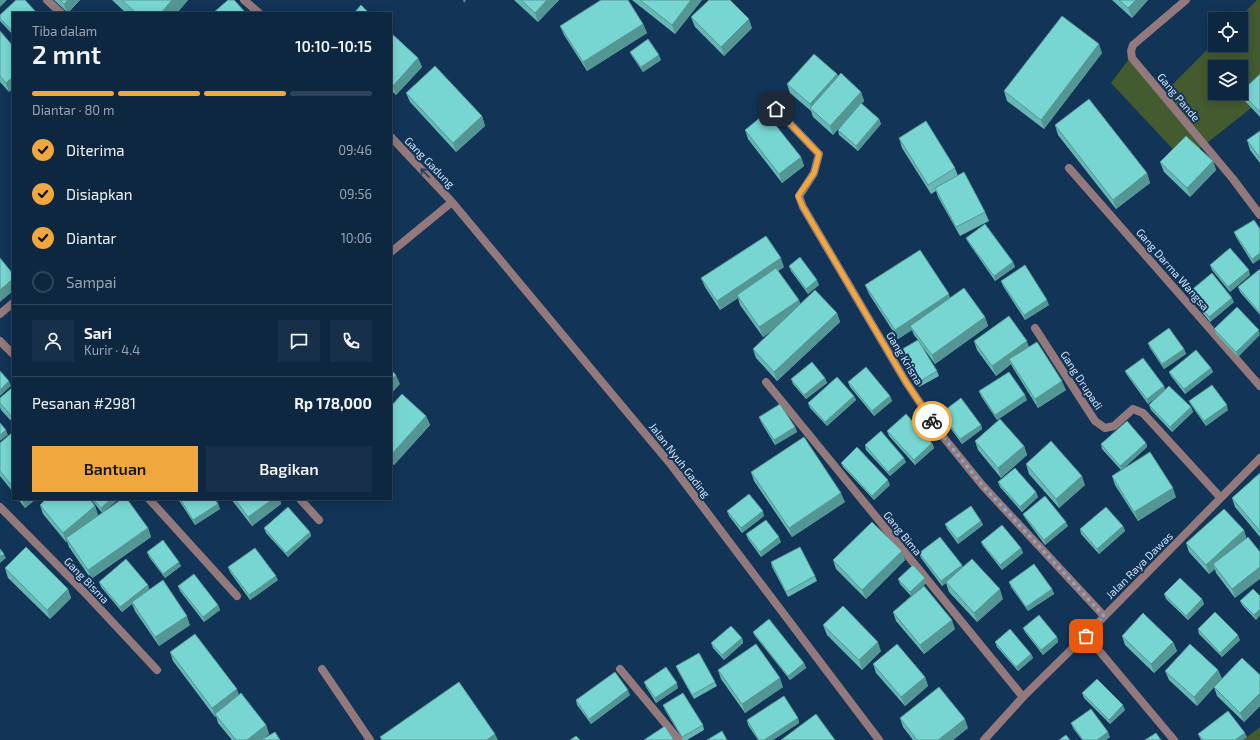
<!DOCTYPE html>
<html lang="id">
<meta charset="utf-8">
<style>
:root{--surface:#0e2741;--page:#172f48;--text:#f1f3f6;--muted:#9ba5b1;--line:#2e445a;--accent:#efa73e}
body{margin:0;font-family:"Exo 2",sans-serif;background:var(--page);color:var(--text);height:100vh;display:flex;flex-direction:column;font-size:15px;white-space:nowrap}
*{box-sizing:border-box;margin:0}
p{font-size:13px;color:var(--muted)}
.icon{flex:none;width:22px;height:22px;fill:none;stroke:currentColor;stroke-width:2;stroke-linecap:round;stroke-linejoin:round}
.map{position:relative;flex:1;overflow:hidden}
.drawer{position:absolute;left:12px;top:12px;width:380px;height:488px;display:flex;flex-direction:column;background:var(--surface);border-radius:0px;box-shadow:0 2px 10px #0003,0 0 0 1px var(--line)}
.drawer>*{flex:none}
.tools{position:absolute;left:1208px;top:12px;display:grid;gap:8px}
.tools a{display:grid;place-items:center;width:40px;height:40px;border-radius:0px;background:var(--surface);box-shadow:0 2px 10px #0003,0 0 0 1px var(--line);font-size:20px}
.pin{position:absolute;display:grid;place-items:center;width:34px;height:34px;color:#fff;margin:-17px;border-radius:8px;box-shadow:0 2px 6px #0006}
.courier{position:absolute;display:grid;place-items:center;width:40px;height:40px;margin:-20px;border:3px solid #efa73e;border-radius:50%;background:#fff;color:#222;box-shadow:0 1px 5px #0007}
.overview em{font-style:normal;font-weight:600}
.overview div{display:flex;flex-direction:column-reverse}
.overview{display:flex;align-items:center;justify-content:space-between;height:68px;padding:0 20px}
h1{font-size:26px;font-weight:600;line-height:30px}
.bar{display:grid;grid-template-columns:repeat(4,1fr);gap:6px 4px;align-content:center;height:48px;padding:0 20px}
.bar i{height:5px;border-radius:3px;background:var(--line)}
.bar .selected{background:var(--accent)}
.bar p{grid-column:span 4}
.line{display:flex;align-items:center;gap:10px;padding:0 20px;border-top:1px solid var(--line)}
.line div{flex:1}
.round{display:grid;place-items:center;flex:none;width:42px;height:42px;border-radius:0px;background:var(--page)}
ol{padding:0 20px;list-style:none}
li{display:flex;align-items:center;gap:12px;height:44px}
li p{margin-inline-start:auto}
li .icon{padding:4px;border-radius:50%;background:var(--accent);color:#111;stroke-width:4}
li:last-child{color:var(--muted)}
li i{width:22px;height:22px;border:2px solid var(--line);border-radius:50%}
.action{display:flex;gap:8px;margin-top:auto;padding:8px 20px}
.action a{flex:1;height:46px;border-radius:0px;background:var(--accent);color:#111;font-size:16px;font-weight:600;line-height:46px;text-align:center}
.action a+a{background:var(--page);color:var(--text)}
.map>svg:first-child{display:block}
.green{fill:#435b2f;fill-rule:evenodd}
.lines{fill:none;stroke-linecap:round;stroke-linejoin:round}
.minor{stroke:#93797b;stroke-width:8}
.wall{fill:#67b8b5}
.shaded-wall{fill:#549693}
.building{fill:#78d6d2;stroke:#549693}
.oneway{stroke:#253e5c}
.done{stroke:#8da5c0;stroke-width:4;stroke-dasharray:0 7.2}
.route{stroke:#efa73e;stroke-width:5}
.labels{text-anchor:middle;dominant-baseline:central;stroke-width:4;stroke-linejoin:round;paint-order:stroke}
.street-label{font-size:11px;fill:#cfe2f8;stroke:#123457}
</style>
<div class="map">
<svg width="1260" height="740" viewBox="0 0 1260 740">
<rect width="100%" height="100%" fill="#123457"/>
<path class="green" d="M1257,0H1260V101L1184,161L1111,83L1129,59L1164,93L1215,42V45H1241V19H1238ZM1215,67H1241V93H1215Z
M1260,727V740H1243Z"/>
<g class="lines">
<path class="minor" d="M47,0L61,13
M244,0L259,13
M1186,0L1133,45L1131,51L1132,58L1233,179L1260,215
M776,109L819,154L814,173L799,196L803,207L906,382L940,433L983,486L1104,616
M391,137L452,202L672,466L879,740
M1069,168L1260,386
M391,252L452,202
M0,314L13,303
M1035,328L1095,421L1105,428L1114,426L1133,409L1143,413L1220,497
M0,341L13,354
M766,382L1023,697
M149,499L237,596
M300,499L319,520
M0,507L88,596L157,670
M1086,635L1174,740
M322,669L370,740
M620,669L679,740
M984,740L1023,697L1086,635L1260,458"/>
</g>
<path class="wall" d="M54,0H80L68,13Z
M112,0H188L177,13H126Z
M514,0H559L538,22Z
M632,0H702L675,34Z
M1112,0H1148L1132,18Z
M13,13V35L0,21V15Z
M691,17L752,28L724,56L695,27Z
M643,24L647,33L587,71L564,35L560,26Z
M0,31L9,92L0,82Z
M391,33L418,58L422,67L396,95L391,90Z
M630,52L661,60L643,72L632,56Z
M1102,53L1044,129L1007,101L1004,91Z
M837,74L838,77L861,92L864,101L861,104L879,119L881,124L858,151L839,135L838,130L843,123L833,135L813,117L811,111L790,93L787,84Z
M1260,74V117L1245,101L1241,92Z
M406,93L482,116L485,126L456,152L410,102Z
M1055,125L1147,173L1150,183L1116,209L1058,135Z
M745,130L801,157L804,166L782,183L748,139Z
M1260,131V163L1250,150L1247,140Z
M899,138L955,168L958,176L985,212L989,221L960,236L938,197L936,191L931,194L902,148Z
M1213,161L1216,170L1190,197L1164,172L1160,162Z
M1260,229L1253,264L1236,237L1234,232Z
M966,238L1013,262L1015,267L995,281L968,242Z
M1210,265L1250,275L1230,292L1212,270Z
M789,266L819,285L808,294L791,271Z
M784,267L778,271L799,300L800,304L837,313L840,322L777,381L756,358L753,349L774,329L763,337L740,305L738,298L720,310L705,287L701,278Z
M1260,269V315L1240,292L1238,287Z
M1001,281L1049,305L1025,320L1003,286Z
M865,285L950,297L985,317L988,326L935,364L919,342L937,371L939,376L919,387L900,356L899,351L918,340L914,335L912,330L898,339L869,294Z
M1188,293L1234,302L1210,322L1190,297Z
M1214,329L1260,334L1238,357L1216,334Z
M974,341L1029,347L1066,390L1038,408L1013,368L1011,364L996,376L977,350Z
M1148,343L1184,349L1186,354L1164,369L1150,348Z
M1211,368L1213,372L1185,394L1171,376L1169,372Z
M1125,371L1164,386L1165,390L1191,407L1193,412L1172,432L1151,410L1149,405L1157,397L1148,404L1127,375Z
M825,378L827,383L806,399L793,384L791,379Z
M848,382L890,396L892,401L874,416L850,387Z
M13,387V423L1,410L0,407V398Z
M979,391L1027,400L997,420L981,396Z
M854,396L856,400L827,426L810,408L808,403Z
M1189,401L1228,410L1206,426L1191,405Z
M391,406L426,416L430,425L394,465L391,462Z
M941,413L981,425L982,429L962,444L943,418Z
M759,417L795,427L797,432L775,445L761,422Z
M887,431L932,443L934,448L915,465L889,436Z
M13,432V492L0,476V443Z
M975,441L1024,446L1027,455L1001,478L978,450Z
M1146,443L1147,447L1123,469L1176,497L1138,521L1115,485L1112,476L1121,470L1102,449L1101,444Z
M865,445L906,462L890,476L866,450Z
M841,463L890,485L874,500L843,467Z
M1026,464L1085,485L1059,508L1029,474Z
M751,472L845,502L792,537L754,481Z
M1260,473V537L1235,507L1232,498Z
M998,482L1036,492L1038,497L1022,512L1000,487Z
M18,499H36L25,508Z
M91,499H119L104,511L148,528L151,537L91,579L69,547L67,541L66,542L43,514L40,505L95,506L98,515L95,518L102,513Z
M178,499H215L218,504L220,509L195,525Z
M231,499H280L281,504L252,526Z
M727,511L764,516L742,533L729,516Z
M1023,514L1068,526L1045,545L1025,518Z
M981,521L983,525L958,544L947,529L945,524Z
M1123,526L1125,531L1099,554L1081,534L1080,529Z
M264,528L310,532L311,536L288,557L266,533Z
M1244,530L1246,538L1235,598L1216,573L1215,569L1209,574L1189,552L1186,543Z
M746,534L781,542L761,557L748,539Z
M981,542L1021,548L1023,553L1002,570L983,546Z
M147,552L181,566L165,578L149,557Z
M919,553L962,565L963,567L1003,599L977,622L949,592L946,583L942,586L921,558Z
M833,560H905L866,599L836,569Z
M771,562L815,576L817,581L788,597L772,567Z
M228,567L278,580L250,600L230,572Z
M5,568L68,589L71,598L50,619L8,578Z
M898,579L926,583L915,594L955,629L924,654L896,621L893,612L911,596L900,584Z
M99,582L148,585L149,589L190,625L159,646L135,611L132,604L122,612L101,587Z
M1009,582L1052,589L1054,594L1028,611L1011,587Z
M178,586L218,605L220,610L204,622L180,591Z
M1164,594L1202,599L1204,604L1188,620L1166,599Z
M1260,596V615L1256,620L1242,605L1240,601Z
M823,625L881,651L862,670L827,635Z
M1023,628L1057,637L1058,642L1043,655L1025,632Z
M1198,629L1240,640L1222,657L1199,634Z
M753,632L804,663L806,668L790,680L755,636Z
M1122,636L1173,642L1177,651L1154,673L1125,645Z
M742,638L743,643L724,660L713,648L711,643Z
M995,642L1031,654L1033,658L1018,671L997,647Z
M170,652L239,695L266,725L269,734L263,739L280,740H232L218,723L216,716L215,717L173,661Z
M873,664L925,677L928,686L905,706L876,673Z
M676,666L715,682L717,686L694,699L678,671Z
M718,670L783,687L745,713L721,679Z
M1218,670L1222,679L1260,675V706L1244,722L1217,696L1214,687L1197,706L1169,680L1165,671Z
M644,682L678,688L656,703L646,687Z
M1082,693L1125,710L1110,724L1084,698Z
M630,695L591,724L577,705L576,700Z
M663,705L703,725L704,730L687,740H683L665,710Z
M798,718L799,723L773,740H758L748,725L747,720Z
M900,718L968,728L953,740H913L903,727Z
M1071,723L1110,737L1106,740H1082L1073,728Z
M1198,734L1247,737L1243,740H1201Z"/>
<path class="shaded-wall" d="M0,0H7L0,7Z
M68,0H80L67,13L64,4Z
M172,0H188L177,13H161Z
M463,0H466L464,3Z
M547,0H559L538,22L535,13Z
M691,0H702L675,34L672,25Z
M1136,0H1148L1132,18L1128,8Z
M749,19L752,28L724,56L721,47Z
M643,24L647,33L587,71L583,62Z
M1099,44L1102,53L1044,129L1041,120Z
M659,55L661,60L643,72L641,67Z
M418,58L422,67L396,95L393,86Z
M837,74L840,83L812,110L810,104Z
M13,77V89L9,92L6,83Z
M861,92L864,101L833,135L830,126Z
M482,116L485,126L456,152L453,143Z
M879,119L881,124L858,151L856,146Z
M801,157L804,166L782,183L779,174Z
M1213,161L1216,170L1190,197L1187,188Z
M1147,173L1150,183L1116,209L1113,200Z
M391,219L393,225L391,227Z
M1260,253V259L1253,264L1252,259Z
M781,258L784,267L738,298L737,295L738,298L720,310L717,301Z
M1013,262L1015,267L995,281L994,276Z
M1249,270L1250,275L1230,292L1228,287Z
M13,279V291L0,302V290Z
M817,280L819,285L808,294L806,289Z
M949,294L952,304L910,326L912,330L898,339L895,330Z
M1232,298L1234,302L1210,322L1209,317Z
M799,300L802,310L763,337L759,327Z
M1047,300L1049,305L1025,320L1024,315Z
M837,313L840,322L777,381L774,372Z
M985,317L988,326L935,364L932,355Z
M1259,330L1260,335L1238,357L1236,352Z
M1027,341L1030,350L1009,359L1011,364L996,376L992,366Z
M1184,349L1186,354L1164,369L1162,364Z
M1211,368L1213,372L1185,394L1184,389Z
M396,375L400,384L391,394V381Z
M825,378L827,383L806,399L804,395Z
M9,381L11,386L0,396V390Z
M1062,381L1066,390L1038,408L1035,399Z
M1164,386L1165,391L1148,404L1147,399Z
M1025,395L1027,400L997,420L995,415Z
M854,396L856,400L827,426L825,422Z
M890,396L892,401L874,416L872,411Z
M1227,405L1228,410L1206,426L1204,421Z
M1191,407L1193,412L1172,432L1170,427Z
M426,416L430,425L394,465L391,458V455Z
M981,425L982,429L962,444L960,439Z
M795,427L797,432L775,445L774,440Z
M6,430L8,435L0,441V435Z
M932,443L934,448L915,465L914,460Z
M1146,443L1147,447L1122,470L1120,466Z
M1024,446L1027,455L1001,478L998,468Z
M904,458L906,462L890,476L888,472Z
M1082,476L1085,485L1059,508L1056,499Z
M888,480L890,485L874,500L872,496Z
M1173,488L1176,497L1138,521L1134,512Z
M1036,492L1038,497L1022,512L1020,507Z
M841,493L845,502L792,537L789,528Z
M22,499H36L25,508Z
M111,499H119L102,513L101,508Z
M273,499H280L281,504L252,526L248,517Z
M218,504L220,509L195,525L193,520Z
M95,506L98,515L67,541L66,538L67,541L66,542L63,533Z
M763,511L764,516L742,533L741,528Z
M981,521L983,525L958,544L957,539Z
M1066,522L1068,526L1045,545L1044,540Z
M1123,526L1125,531L1099,554L1097,549Z
M148,528L151,537L91,579L88,570Z
M1244,530L1247,540L1213,564L1215,569L1209,574L1206,565Z
M310,532L311,536L288,557L286,553Z
M779,537L781,542L761,557L760,552Z
M1021,548L1023,553L1002,570L1000,565Z
M902,551L905,560L866,599L862,590Z
M4,554L6,558L0,563V557Z
M179,562L181,566L165,578L163,574Z
M962,565L963,570L942,586L941,581Z
M1260,567V579L1235,598L1232,589Z
M276,576L278,580L250,600L249,595Z
M925,578L926,583L911,597L910,592Z
M148,585L149,589L132,602V604L122,612L120,607Z
M68,589L71,598L50,619L47,610Z
M1000,589L1003,599L977,622L974,613Z
M1052,589L1054,594L1028,611L1026,607Z
M1202,599L1204,604L1188,620L1186,616Z
M218,605L220,610L204,622L203,617Z
M1260,609V615L1256,620L1254,615Z
M187,616L190,625L159,646L155,637Z
M952,620L955,629L924,654L920,645Z
M1238,635L1240,640L1222,657L1220,653Z
M1057,637L1058,642L1043,655L1041,650Z
M742,638L743,643L724,660L722,655Z
M878,642L881,651L862,670L859,660Z
M1173,642L1177,651L1154,673L1151,664Z
M1031,654L1033,658L1018,671L1016,667Z
M804,663L806,668L790,680L788,676Z
M1218,670L1222,679L1197,706L1194,697Z
M925,677L928,686L905,706L901,697Z
M780,678L783,687L745,713L742,704Z
M677,683L678,688L656,703L655,698Z
M237,689L240,698L215,714L216,716L215,717L212,708Z
M628,690L630,695L591,724L589,719Z
M1260,693V706L1244,722L1240,713Z
M1123,705L1125,710L1110,724L1109,720Z
M798,718L799,723L773,740H764Z
M965,719L968,728L953,740H938Z
M266,725L269,734L262,740H247Z
M1108,732L1110,737L1106,740H1097Z
M1245,733L1247,737L1243,740H1235Z
M495,734L498,740H487Z"/>
<path class="building" d="M16,0H25L37,13H13V32L0,18V15Z
M60,0H68L64,4Z
M122,0H172L161,13H136Z
M228,0H234L246,13H213Z
M521,0H547L535,13Z
M601,0H628L643,24L583,62L560,26Z
M640,0H691L672,25Z
M709,0H730L749,19L721,47L691,17Z
M1119,0H1136L1128,8Z
M361,5L369,13H354Z
M1062,16L1099,44L1041,120L1004,91Z
M0,31L13,46V77L6,83L0,76Z
M391,33L418,58L393,86L391,84Z
M648,39L659,55L641,67L630,52Z
M814,54L837,74L810,104L787,84Z
M435,66L482,116L453,143L406,93Z
M841,73L861,92L830,126L810,108Z
M1260,74V112L1241,92Z
M1089,99L1147,173L1113,200L1055,125Z
M861,103L879,119L856,146L838,130Z
M766,113L801,157L779,174L745,130Z
M926,121L955,168L928,185L899,138Z
M1260,131V158L1247,140Z
M1186,136L1213,161L1187,188L1160,162Z
M964,172L985,212L956,227L935,188Z
M1254,220L1260,229V253L1252,259L1234,232Z
M985,224L1013,262L994,276L966,238Z
M766,236L781,258L717,301L701,278Z
M1230,248L1249,270L1228,287L1210,265Z
M920,250L949,294L895,330L865,285Z
M800,257L817,280L806,289L789,266Z
M0,258L13,274V279L0,290Z
M1025,265L1047,300L1024,315L1001,281Z
M776,268L799,300L759,327L737,295Z
M1260,269V313L1238,287Z
M1212,273L1232,298L1209,317L1188,293Z
M964,288L985,317L932,355L910,326Z
M815,290L837,313L774,372L753,349Z
M1237,307L1259,330L1236,352L1214,329Z
M1009,316L1027,341L992,366L974,341Z
M1169,328L1184,349L1162,364L1148,343Z
M918,340L937,371L917,383L899,351Z
M1037,342L1062,381L1035,399L1009,359Z
M1196,350L1211,368L1184,389L1169,372Z
M1143,358L1164,386L1147,399L1125,371Z
M812,362L825,378L804,395L791,379Z
M866,367L890,396L872,411L848,382Z
M391,370L396,375L391,381Z
M0,371L9,381L0,390Z
M1009,372L1025,395L995,415L979,391Z
M837,377L854,396L825,422L808,403Z
M1212,385L1227,405L1204,421L1189,401Z
M1169,386L1191,407L1170,427L1149,405Z
M13,387V418L0,403V398Z
M402,394L426,416L391,455V406Z
M961,398L981,425L960,439L941,413Z
M780,404L795,427L774,440L759,417Z
M906,414L932,443L914,460L887,431Z
M1000,419L1024,446L998,468L975,441Z
M1127,421L1146,443L1120,466L1101,444Z
M0,423L6,430L0,435Z
M881,431L904,458L888,472L865,445Z
M13,432V487L0,471V443Z
M804,437L841,493L789,528L751,472Z
M1051,441L1082,476L1056,499L1026,464Z
M857,447L888,480L872,496L841,463Z
M1150,452L1173,488L1134,512L1112,476Z
M1015,468L1036,492L1020,507L998,482Z
M1260,473V531L1232,498Z
M749,494L763,511L741,528L727,511Z
M1045,496L1066,522L1044,540L1023,514Z
M46,499H90L95,506L63,533L40,505Z
M93,499H111L101,508Z
M122,499H127L148,528L88,570L66,538Z
M180,499H215L218,504L193,520Z
M235,499H273L248,517Z
M971,506L981,521L957,539L945,524Z
M288,507L310,532L286,553L264,528Z
M1106,507L1123,526L1097,549L1080,529Z
M1224,509L1244,530L1206,565L1186,543Z
M766,520L779,537L760,552L746,534Z
M872,522L902,551L862,590L833,560Z
M1002,525L1021,548L1000,565L981,542Z
M940,537L962,565L941,581L919,553Z
M1248,537L1260,552V567L1232,589L1213,564Z
M163,540L179,562L163,574L147,552Z
M26,547L68,589L47,610L5,568Z
M800,547L815,576L786,592L771,562Z
M255,548L276,576L249,595L228,567Z
M0,549L4,554L0,557Z
M126,559L148,585L120,607L99,582Z
M972,559L1000,589L974,613L946,582Z
M1034,564L1052,589L1026,607L1009,582Z
M913,565L925,578L910,592L898,579Z
M194,574L218,605L203,617L178,586Z
M1180,578L1202,599L1186,616L1164,594Z
M163,580L187,616L155,637L132,602Z
M924,586L952,620L920,645L893,612Z
M1253,589L1260,596V609L1254,615L1240,601Z
M843,606L878,642L859,660L823,625Z
M1215,612L1238,635L1220,653L1198,629Z
M1143,613L1173,642L1151,664L1122,636Z
M1039,615L1057,637L1041,650L1023,628Z
M769,619L804,663L788,676L753,632Z
M731,626L742,638L722,655L711,643Z
M1010,629L1031,654L1016,667L995,642Z
M195,634L237,689L212,708L170,652Z
M756,644L780,678L742,704L718,670Z
M897,644L925,677L901,697L873,664Z
M1190,644L1218,670L1194,697L1165,671Z
M699,653L715,682L692,695L676,666Z
M1242,658L1260,675V693L1240,713L1214,687Z
M666,667L677,683L655,698L644,682Z
M615,672L628,690L589,719L576,700Z
M1097,679L1123,705L1109,720L1082,693Z
M459,682L495,734L487,740H382L380,737Z
M939,687L965,719L938,740H917L900,718Z
M241,693L266,725L247,740H236L215,714Z
M683,693L703,725L682,737L663,705Z
M784,696L798,718L764,740H759L747,720Z
M1091,709L1108,732L1097,740H1083L1071,723Z
M1228,711L1245,733L1235,740H1203L1198,734Z
M816,714L835,740H781Z
M665,726L674,740H644Z
M722,731L727,740H707Z
M275,732L280,740H261Z
M1156,733L1161,740H1145Z
M1066,735L1070,740H1059Z
M576,736L580,740H570Z"/>
<defs><path id="oneway-shaft" d="M-6 0H5M1.5-3L5.5 0L1.5 3" fill="none" stroke-width="1.6" stroke-linecap="round" stroke-linejoin="round"/></defs>
<use class="oneway" href="#oneway-shaft" transform="translate(425 173) rotate(-134)"/>
<g class="lines">
<path class="done" d="M932,421L940,433L983,486L1104,616L1086,636"/>
<path class="route" d="M776,109L819,154L814,173L798,196L803,207L906,382L932,421"/>
</g>
<g class="labels">
<g class="street-label">
<text transform="translate(1179 97) rotate(50)">Gang Pande</text>
<text transform="translate(430 162) rotate(46)">Gang Gadung</text>
<text transform="translate(1173 269) rotate(49)">Gang Darma Wangsa</text>
<text transform="translate(905 358) rotate(59)">Gang Krisna</text>
<text transform="translate(1082 380) rotate(57)">Gang Drupadi</text>
<text transform="translate(680 460) rotate(52)">Jalan Nyuh Gading</text>
<text transform="translate(903 533) rotate(51)">Gang Bima</text>
<text transform="translate(1139 565) rotate(-45)">Jalan Raya Dawas</text>
<text transform="translate(87 580) rotate(46)">Gang Bisma</text>
</g>
</g>
</svg>
<div class="tools">
<a><svg class="icon" aria-label="locate" viewBox="0 0 24 24"><circle cx="12" cy="12" r="6"/><path d="M12 2v4M12 18v4M2 12h4M18 12h4"/></svg></a>
<a><svg class="icon" aria-label="layers" viewBox="0 0 24 24"><path d="M12 4l9 5-9 5-9-5zM3 14l9 5 9-5"/></svg></a>
</div>
<div class="pin" style="left:1086px;top:636px;background:#ea580c"><svg class="icon" aria-label="bag" viewBox="0 0 24 24"><path d="M5 8h14l-1 12H6zM9 8a3 3 0 0 1 6 0"/></svg></div>
<div class="pin" style="left:776px;top:109px;background:#1f2937"><svg class="icon" aria-label="home" viewBox="0 0 24 24"><path d="M3 11l9-7 9 7M6 9v11h12V9"/></svg></div>
<div class="courier" style="left:932px;top:421px"><svg class="icon" aria-label="bike" viewBox="0 0 24 24"><circle cx="6" cy="16" r="4"/><circle cx="18" cy="16" r="4"/><path d="M6 16l4-8h5l3 8M10 8l3 8H6M13 5h3"/></svg></div>
<section class="drawer">
<div class="overview"><div><h1>2 mnt</h1><p>Tiba dalam</p></div><em>10:10–10:15</em></div>
<div class="bar"><i class="selected"></i><i class="selected"></i><i class="selected"></i><i></i><p>Diantar · 80 m</p></div>
<ol>
<li><svg class="icon" aria-label="check" viewBox="0 0 24 24"><path d="M5 12l5 5 9-10"/></svg>Diterima<p>09:46</p></li>
<li><svg class="icon" aria-label="check" viewBox="0 0 24 24"><path d="M5 12l5 5 9-10"/></svg>Disiapkan<p>09:56</p></li>
<li><svg class="icon" aria-label="check" viewBox="0 0 24 24"><path d="M5 12l5 5 9-10"/></svg>Diantar<p>10:06</p></li>
<li><i></i>Sampai</li>
</ol>
<div class="line" style="height:72px"><a class="round"><svg class="icon" aria-label="person" viewBox="0 0 24 24"><circle cx="12" cy="8" r="4"/><path d="M4 21q1-7 8-7t8 7"/></svg></a><div><b>Sari</b><p>Kurir · 4.4</p></div><a class="round"><svg class="icon" aria-label="chat" viewBox="0 0 24 24"><path d="M4 5h16v11H9l-5 4z"/></svg></a><a class="round"><svg class="icon" aria-label="phone" viewBox="0 0 24 24"><path d="M5 4h4l2 5-3 2q2 4 5 5l2-3 5 2v4C11 20 4 13 5 4z"/></svg></a></div>
<div class="line" style="height:52px"><div>Pesanan #2981</div><b>Rp 178,000</b></div>
<div class="action"><a>Bantuan</a><a>Bagikan</a></div>
</section>
</div>
